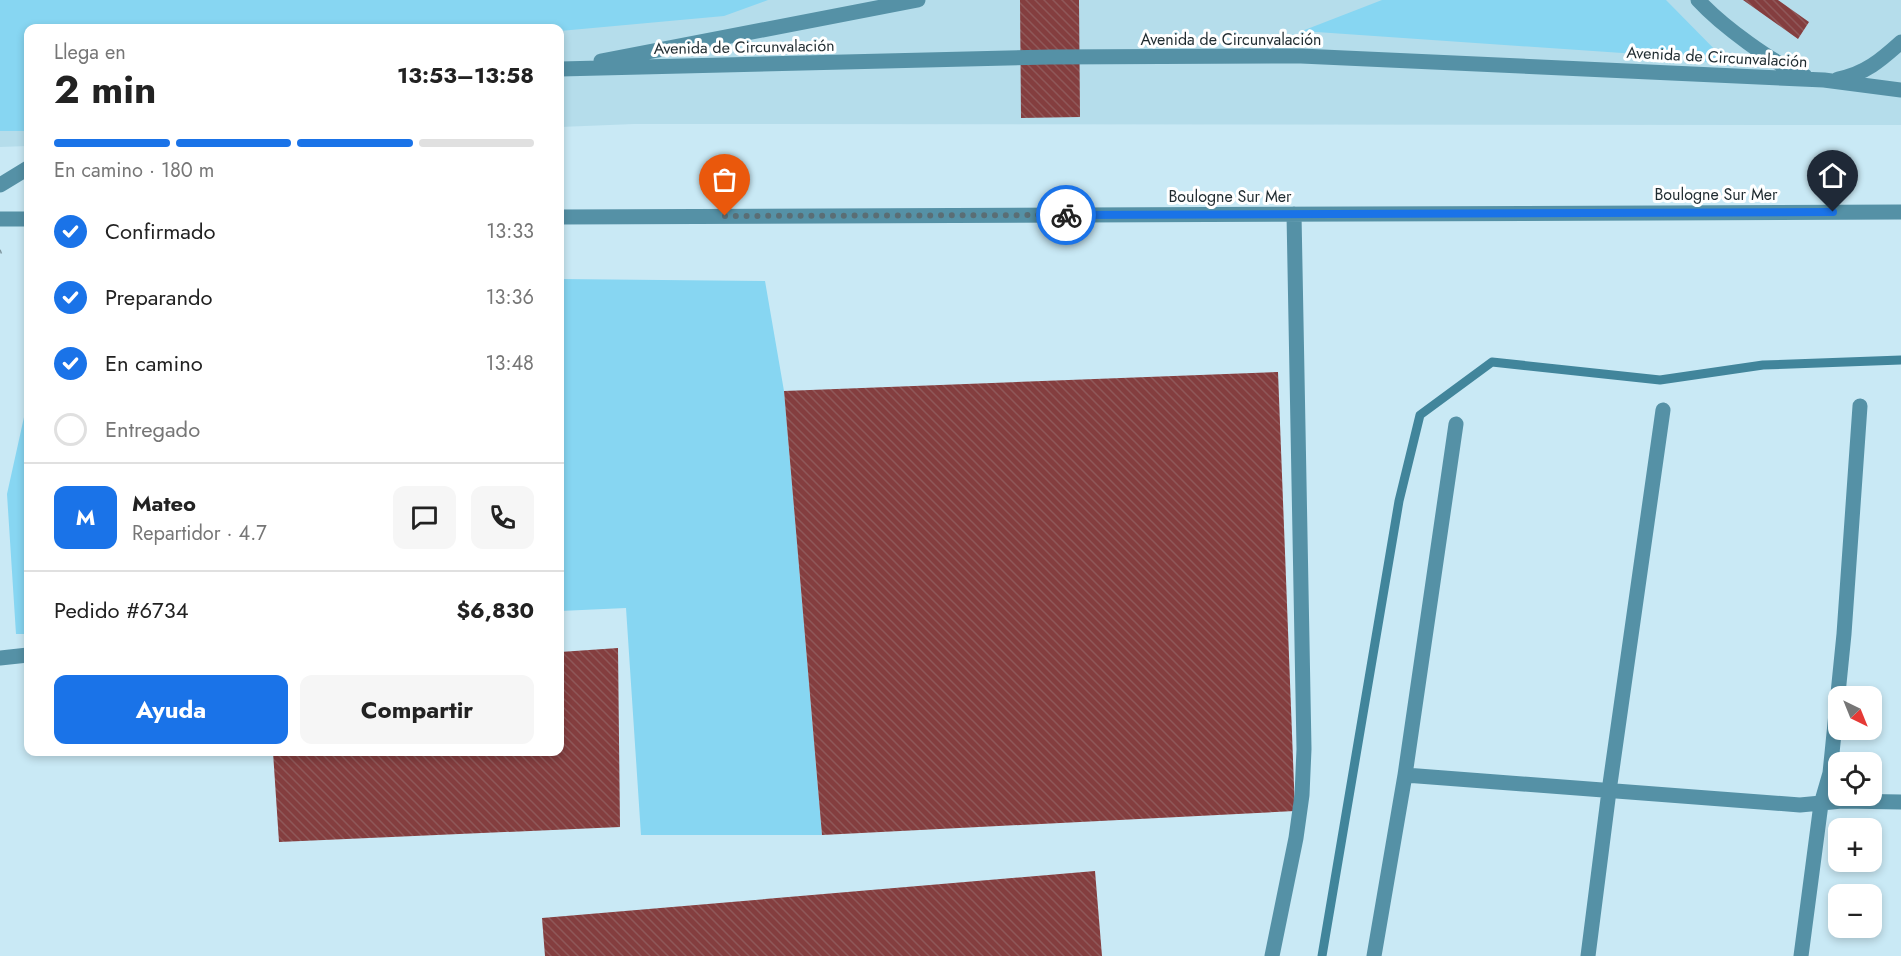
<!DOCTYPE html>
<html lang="es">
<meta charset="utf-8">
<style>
:root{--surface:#fff;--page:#f6f6f6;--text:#222;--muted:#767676;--line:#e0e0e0;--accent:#1a73e8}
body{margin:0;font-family:Jost,sans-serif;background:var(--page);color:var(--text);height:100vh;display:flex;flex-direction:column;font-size:22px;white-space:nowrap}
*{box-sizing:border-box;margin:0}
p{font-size:20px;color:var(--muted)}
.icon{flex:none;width:33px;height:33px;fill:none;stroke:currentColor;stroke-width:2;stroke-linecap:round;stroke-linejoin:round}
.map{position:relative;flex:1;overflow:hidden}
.sheet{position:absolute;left:24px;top:24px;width:540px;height:732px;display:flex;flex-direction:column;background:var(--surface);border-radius:12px;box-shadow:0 3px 9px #0003}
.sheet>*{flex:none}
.needle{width:39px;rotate:137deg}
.fabs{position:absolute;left:1828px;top:686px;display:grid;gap:12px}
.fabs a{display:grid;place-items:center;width:54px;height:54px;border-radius:12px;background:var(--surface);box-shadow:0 3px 9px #0003;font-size:30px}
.pin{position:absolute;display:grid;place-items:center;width:51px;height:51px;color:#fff;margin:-62px -26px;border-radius:50% 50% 50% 0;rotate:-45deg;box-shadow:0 0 6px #0007}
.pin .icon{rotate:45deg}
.courier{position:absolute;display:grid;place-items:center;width:60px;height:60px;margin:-30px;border:4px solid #1a73e8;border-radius:50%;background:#fff;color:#222;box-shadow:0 2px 8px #0007}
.headline em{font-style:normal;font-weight:700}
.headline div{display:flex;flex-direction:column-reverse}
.headline{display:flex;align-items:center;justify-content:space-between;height:102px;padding:0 30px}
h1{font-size:39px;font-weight:700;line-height:45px}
.bar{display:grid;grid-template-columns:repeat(4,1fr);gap:9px 6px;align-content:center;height:72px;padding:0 30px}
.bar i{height:8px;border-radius:4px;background:var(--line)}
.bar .active{background:var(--accent)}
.bar p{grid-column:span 4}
.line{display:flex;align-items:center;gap:15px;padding:0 30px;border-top:2px solid var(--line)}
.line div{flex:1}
.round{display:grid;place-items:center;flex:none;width:63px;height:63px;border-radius:12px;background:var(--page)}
ol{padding:0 30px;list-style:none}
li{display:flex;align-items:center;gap:18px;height:66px}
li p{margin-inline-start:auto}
li .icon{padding:6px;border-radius:50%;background:var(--accent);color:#fff;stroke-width:4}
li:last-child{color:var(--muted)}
li i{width:33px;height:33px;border:3px solid var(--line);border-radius:50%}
.cta{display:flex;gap:12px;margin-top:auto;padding:12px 30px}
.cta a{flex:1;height:69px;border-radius:12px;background:var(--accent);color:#fff;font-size:24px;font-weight:700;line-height:69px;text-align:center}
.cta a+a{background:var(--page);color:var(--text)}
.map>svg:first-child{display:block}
.built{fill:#b5ddeb}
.green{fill:#87d6f2}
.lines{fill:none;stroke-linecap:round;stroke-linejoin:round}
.stream{stroke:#41859b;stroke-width:9}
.building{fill:url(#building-back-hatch)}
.path{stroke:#8198a1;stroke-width:4;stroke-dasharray:1.5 4.5;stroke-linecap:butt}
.minor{stroke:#5591a6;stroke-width:15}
.done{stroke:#5a6e75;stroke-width:6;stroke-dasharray:0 10.8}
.route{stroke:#1a73e8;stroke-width:8}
.labels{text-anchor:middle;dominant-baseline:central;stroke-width:6;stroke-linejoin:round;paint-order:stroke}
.street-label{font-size:16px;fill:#1f2b30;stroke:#fff}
</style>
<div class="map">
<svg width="1901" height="956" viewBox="0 0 1901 956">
<defs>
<pattern id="building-back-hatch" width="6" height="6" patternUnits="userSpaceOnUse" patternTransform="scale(1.5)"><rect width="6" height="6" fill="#843e3f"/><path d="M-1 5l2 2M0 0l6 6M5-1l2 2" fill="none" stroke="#8f5859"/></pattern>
</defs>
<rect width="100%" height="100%" fill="#c9e9f5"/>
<path class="built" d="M0,0H1901V125L634,124L560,127V28H28V146L0,147Z"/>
<path class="green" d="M0,0H768L724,16L560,31V28H28V131H0Z
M1382,0H1666L1731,66L1666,56L1302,31Z
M560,279L765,281L784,391L822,835H641L626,608L560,611Z
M28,399V634H16L7,494Z"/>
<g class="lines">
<path class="stream" d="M1322,956L1399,501L1420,415L1492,362L1660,380L1763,365L1901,360"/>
</g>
<path class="building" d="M1020,0H1079L1080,117L1021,118Z
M1743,0H1778L1809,22L1798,39Z
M1278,372L1295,811L822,835L784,391Z
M618,648L620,827L279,842L273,752H560V652Z
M1095,871L1102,956H545L542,918Z"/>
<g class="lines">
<path class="path" d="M0,252L5,250"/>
<path class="minor" d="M1698,0C1721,25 1773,64 1805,76
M601,61L918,0
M560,69L1050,57L1301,56L1824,80L1901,90
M1838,79C1865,74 1881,60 1901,42
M0,185L28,168
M560,217L1901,212
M0,219H28
M1456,424L1405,775L1800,805L1842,801L1901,802
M0,658L28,655
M1272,956L1296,838L1302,795L1304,749L1294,214
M1374,956L1405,775
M1588,956L1609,791L1663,410
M1801,956L1821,804L1830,773L1844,634L1860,406"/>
</g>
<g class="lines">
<path class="done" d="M725,216L1066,215"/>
<path class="route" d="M1066,215L1833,212"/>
</g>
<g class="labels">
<g class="street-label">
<text x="1231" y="39">Avenida de Circunvalación</text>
<text transform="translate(744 47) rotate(-1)">Avenida de Circunvalación</text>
<text transform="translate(1717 57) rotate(3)">Avenida de Circunvalación</text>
<text x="1716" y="194">Boulogne Sur Mer</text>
<text x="1230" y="196">Boulogne Sur Mer</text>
</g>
</g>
</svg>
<div class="fabs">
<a><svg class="needle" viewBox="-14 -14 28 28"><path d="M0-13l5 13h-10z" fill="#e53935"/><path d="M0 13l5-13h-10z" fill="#767676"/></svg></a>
<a><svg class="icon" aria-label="locate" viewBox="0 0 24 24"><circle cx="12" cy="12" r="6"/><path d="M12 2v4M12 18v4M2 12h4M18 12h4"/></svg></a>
<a>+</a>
<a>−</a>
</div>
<div class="pin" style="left:725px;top:216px;background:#ea580c"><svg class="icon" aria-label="bag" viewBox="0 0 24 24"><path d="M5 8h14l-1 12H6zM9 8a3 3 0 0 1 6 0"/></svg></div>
<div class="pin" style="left:1833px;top:212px;background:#1f2937"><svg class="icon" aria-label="home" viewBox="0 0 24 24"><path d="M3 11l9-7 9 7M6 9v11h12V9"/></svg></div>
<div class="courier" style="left:1066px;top:215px"><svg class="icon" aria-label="bike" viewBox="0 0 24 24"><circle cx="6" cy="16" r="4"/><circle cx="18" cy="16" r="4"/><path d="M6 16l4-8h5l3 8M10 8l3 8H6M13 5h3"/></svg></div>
<section class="sheet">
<div class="headline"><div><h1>2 min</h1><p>Llega en</p></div><em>13:53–13:58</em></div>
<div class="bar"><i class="active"></i><i class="active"></i><i class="active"></i><i></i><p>En camino · 180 m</p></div>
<ol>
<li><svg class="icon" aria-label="check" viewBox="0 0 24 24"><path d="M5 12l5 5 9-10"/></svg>Confirmado<p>13:33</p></li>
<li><svg class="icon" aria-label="check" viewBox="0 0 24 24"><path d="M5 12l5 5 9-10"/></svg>Preparando<p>13:36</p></li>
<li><svg class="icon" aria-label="check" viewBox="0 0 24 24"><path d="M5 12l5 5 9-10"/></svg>En camino<p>13:48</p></li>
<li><i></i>Entregado</li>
</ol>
<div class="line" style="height:108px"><b class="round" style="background:var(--accent);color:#fff">M</b><div><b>Mateo</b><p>Repartidor · 4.7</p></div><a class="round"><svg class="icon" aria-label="chat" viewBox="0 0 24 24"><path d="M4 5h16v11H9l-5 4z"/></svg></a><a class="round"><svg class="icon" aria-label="phone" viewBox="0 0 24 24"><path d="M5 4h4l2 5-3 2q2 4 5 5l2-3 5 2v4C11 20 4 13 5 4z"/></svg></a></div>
<div class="line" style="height:78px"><div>Pedido #6734</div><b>$6,830</b></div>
<div class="cta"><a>Ayuda</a><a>Compartir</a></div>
</section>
</div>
